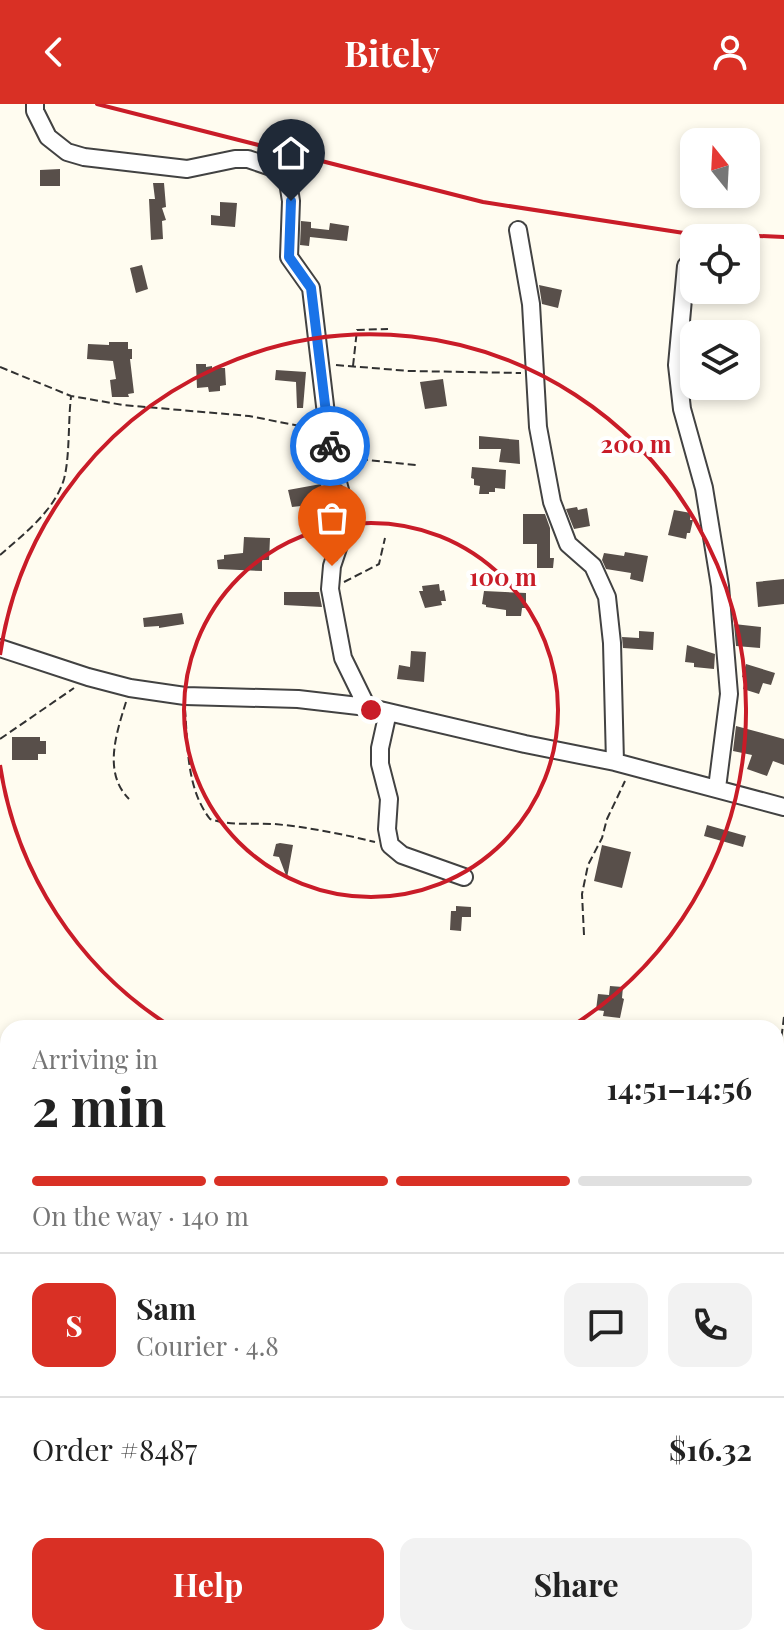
<!DOCTYPE html>
<meta charset="utf-8">
<style>
:root{--surface:#fff;--page:#f2f2f2;--text:#222;--muted:#767676;--line:#e0e0e0;--accent:#d93025}
body{margin:0;font-family:"Playfair Display",serif;background:var(--page);color:var(--text);height:100vh;display:flex;flex-direction:column;font-size:30px;white-space:nowrap}
*{box-sizing:border-box;margin:0}
p{font-size:26px;color:var(--muted)}
.icon{flex:none;width:44px;height:44px;fill:none;stroke:currentColor;stroke-width:2;stroke-linecap:round;stroke-linejoin:round}
.map{position:relative;flex:1;overflow:hidden}
.details{position:absolute;left:0px;top:916px;width:784px;height:626px;display:flex;flex-direction:column;background:var(--surface);border-radius:24px 24px 0 0;box-shadow:0 4px 12px #0003}
.details>*{flex:none}
.needle{width:52px;rotate:342deg}
.fabs{position:absolute;left:680px;top:24px;display:grid;gap:16px}
.fabs a{display:grid;place-items:center;width:80px;height:80px;border-radius:16px;background:var(--surface);box-shadow:0 4px 12px #0003;font-size:40px}
.pin{position:absolute;display:grid;place-items:center;width:68px;height:68px;color:#fff;margin:-82px -34px;border-radius:50% 50% 50% 0;rotate:-45deg;box-shadow:0 0 8px #0007}
.pin .icon{rotate:45deg}
.courier{position:absolute;display:grid;place-items:center;width:80px;height:80px;margin:-40px;border:6px solid #1a73e8;border-radius:50%;background:#fff;color:#222;box-shadow:0 2px 10px #0007}
.head em{font-style:normal;font-weight:700}
.head div{display:flex;flex-direction:column-reverse}
.head{display:flex;align-items:center;justify-content:space-between;height:136px;padding:0 32px}
h1{font-size:52px;font-weight:700;line-height:60px}
.bar{display:grid;grid-template-columns:repeat(4,1fr);gap:12px 8px;align-content:center;height:96px;padding:0 32px}
.bar i{height:10px;border-radius:6px;background:var(--line)}
.bar .selected{background:var(--accent)}
.bar p{grid-column:span 4}
.line{display:flex;align-items:center;gap:20px;padding:0 32px;border-top:2px solid var(--line)}
.line div{flex:1}
.round{display:grid;place-items:center;flex:none;width:84px;height:84px;border-radius:16px;background:var(--page)}
.button{display:flex;gap:16px;margin-top:auto;padding:16px 32px}
.button a{flex:1;height:92px;border-radius:16px;background:var(--accent);color:#fff;font-size:32px;font-weight:700;line-height:92px;text-align:center}
.button a+a{background:var(--page);color:var(--text)}
header{display:flex;justify-content:space-between;align-items:center;height:104px;padding:0 32px;background:var(--accent);color:#fff;font-size:36px;font-weight:700}
.map>svg:first-child{display:block}
.building{fill:#584f4a}
.lines{fill:none;stroke-linecap:round;stroke-linejoin:round}
.minor-casing{stroke:#424242;stroke-width:20}
.path{stroke:#313131;stroke-width:2;stroke-dasharray:8 4;stroke-linecap:butt}
.minor{stroke:#fff;stroke-width:16}
.rail{stroke:#c91c28;stroke-width:4}
.done{stroke:#63625e;stroke-width:8;stroke-dasharray:0 14.4}
.route{stroke:#1a73e8;stroke-width:10}
.ring{fill:none;stroke:#c91c28;stroke-width:4}
.centre{fill:#c91c28;stroke:#fff;stroke-width:4}
.ring-label{font-size:24px;text-anchor:middle;font-weight:bold;fill:#c91c28;stroke:#fff;stroke-width:8;stroke-linejoin:round;paint-order:stroke}
</style>
<header><svg class="icon" aria-label="back" viewBox="0 0 24 24"><path d="M15 5l-7 7 7 7"/></svg>Bitely<svg class="icon" aria-label="person" viewBox="0 0 24 24"><circle cx="12" cy="8" r="4"/><path d="M4 21q1-7 8-7t8 7"/></svg></header>
<div class="map">
<svg width="784" height="1541" viewBox="0 0 784 1541">
<rect width="100%" height="100%" fill="#fffcf0"/>
<path class="building" d="M60,65V82H40V66Z
M153,79H164L166,103L162,104L166,116L162,117L163,135L151,136L149,95H155Z
M220,98L237,99L235,123L211,121V111L220,112Z
M301,117L311,118V124L329,126L330,119L349,122L347,137L310,133L309,142L300,141Z
M142,161L148,185L136,189L130,164Z
M539,181L562,186L558,204L542,200Z
M109,238H128V245H132V255H130L134,289L128,290L129,293H112L110,276L116,275L113,257L87,255L88,240L109,241Z
M196,260H206V263L212,262V264H225L226,281L220,282V287L209,288L208,283L197,284Z
M276,266L306,268L303,304H297L296,278L275,276Z
M443,275L447,302L425,305L420,278Z
M479,332L519,336L520,360L499,358L501,345H479Z
M472,363L506,366L505,385L495,384V388H489V390H479L480,382L474,381V375L471,374Z
M321,380L323,391H317L319,400L292,403L288,386Z
M577,403L578,406L587,404L590,422L574,425L566,405Z
M674,406L691,409L690,416H693L690,429H687L686,435L668,431Z
M523,410H545L550,424V454H554L553,464H537V440H523Z
M244,433L270,434L269,456H262V467L218,465L217,456L224,455V451L243,449Z
M625,448L648,452L643,478L630,475L631,469L606,465L602,456L604,449L624,452Z
M784,475V500L758,503L756,478Z
M439,480L440,487L444,486L446,497H441L442,501L425,504L419,487H423L422,482Z
M484,487L526,489V504H522L521,512H506V506L486,503V501L482,500Z
M284,488H319L322,503L284,501Z
M182,509L184,520L159,524V522L144,523L143,514Z
M734,520L761,523L760,544L736,542Z
M639,527L654,528L653,546L623,544L622,533L639,534Z
M687,541L715,550L714,565L694,563V559L685,558Z
M411,547L426,548L424,578L397,575L399,561L410,563Z
M746,560L775,569L771,581L763,579L759,590L743,585L746,574L742,573Z
M736,622L784,635V661L773,657L767,672L747,665L752,651L733,647Z
M12,633H40V637H46V650H38V656H12Z
M707,721L746,732L743,743L704,732Z
M280,739L293,741L287,774L279,753L273,752L276,740Z
M602,741L631,748L622,784L594,777Z
M456,802L471,803V813H462L461,827L450,826L451,807H456Z
M610,882L623,883L622,894L624,895L620,914L603,912L604,907L596,906L598,890L609,891Z"/>
<g class="lines">
<g class="minor-casing">
<path id="minor" d="M35,0V7L48,33L67,48L84,53L187,65L235,55H248L277,65L288,78L291,97L289,153L311,184L331,352L345,405V423L332,462L330,485L343,554L367,603
M518,126L531,200L538,323L552,398L568,440L593,462L607,493L612,539L615,658
M686,162L677,261L682,305L704,384L720,482L729,590L717,684
M0,544L88,573L130,584L185,592L298,595L367,603L525,640L615,658L784,703
M388,608L380,644V660L389,695L387,725L390,741L402,751L464,773
M0,1020L8,1030
M0,1069L8,1072
M776,1080L784,1042
M776,1211L784,1222
M0,1459L8,1457
M319,1534L323,1541"/>
</g>
<path class="path" d="M336,261L409,267L521,269
M353,262L357,226L388,225
M0,263L71,292L123,301L249,312L315,325
M348,354L416,361
M0,451C24,430 55,406 64,375C70,352 68,317 71,293
M344,478L379,460L385,434
M126,598C116,630 103,669 129,695
M185,605C188,642 186,684 210,715C231,722 252,719 274,720C308,723 342,730 375,738
M0,635L74,584
M584,831L582,790L588,761L602,734L607,715L625,677
M784,913L778,960L784,971
M553,1541L554,1534"/>
<use href="#minor" class="minor"/>
<path class="rail" d="M97,0L483,98L684,129L784,133"/>
</g>
<g class="lines">
<path class="done" d="M330,342L346,414L332,462"/>
<path class="route" d="M291,97L289,153L311,184L330,342"/>
</g>
<g class="ring">
<circle cx="371" cy="606" r="187"/>
<path d="M170 922A375 375 0 0 1 0 661M0 551A375 375 0 1 1 572 922"/>
</g>
<circle cx="371" cy="606" r="12" class="centre"/>
<g class="ring-label">
<text x="636" y="349">200 m</text>
<text x="503" y="482">100 m</text>
</g>
</svg>
<div class="fabs">
<a><svg class="needle" viewBox="-14 -14 28 28"><path d="M0-13l5 13h-10z" fill="#e53935"/><path d="M0 13l5-13h-10z" fill="#767676"/></svg></a>
<a><svg class="icon" aria-label="locate" viewBox="0 0 24 24"><circle cx="12" cy="12" r="6"/><path d="M12 2v4M12 18v4M2 12h4M18 12h4"/></svg></a>
<a><svg class="icon" aria-label="layers" viewBox="0 0 24 24"><path d="M12 4l9 5-9 5-9-5zM3 14l9 5 9-5"/></svg></a>
</div>
<div class="pin" style="left:332px;top:462px;background:#ea580c"><svg class="icon" aria-label="bag" viewBox="0 0 24 24"><path d="M5 8h14l-1 12H6zM9 8a3 3 0 0 1 6 0"/></svg></div>
<div class="pin" style="left:291px;top:97px;background:#1f2937"><svg class="icon" aria-label="home" viewBox="0 0 24 24"><path d="M3 11l9-7 9 7M6 9v11h12V9"/></svg></div>
<div class="courier" style="left:330px;top:342px"><svg class="icon" aria-label="bike" viewBox="0 0 24 24"><circle cx="6" cy="16" r="4"/><circle cx="18" cy="16" r="4"/><path d="M6 16l4-8h5l3 8M10 8l3 8H6M13 5h3"/></svg></div>
<section class="details">
<div class="head"><div><h1>2 min</h1><p>Arriving in</p></div><em>14:51–14:56</em></div>
<div class="bar"><i class="selected"></i><i class="selected"></i><i class="selected"></i><i></i><p>On the way · 140 m</p></div>
<div class="line" style="height:144px"><b class="round" style="background:var(--accent);color:#fff">S</b><div><b>Sam</b><p>Courier · 4.8</p></div><a class="round"><svg class="icon" aria-label="chat" viewBox="0 0 24 24"><path d="M4 5h16v11H9l-5 4z"/></svg></a><a class="round"><svg class="icon" aria-label="phone" viewBox="0 0 24 24"><path d="M5 4h4l2 5-3 2q2 4 5 5l2-3 5 2v4C11 20 4 13 5 4z"/></svg></a></div>
<div class="line" style="height:104px"><div>Order #8487</div><b>$16.32</b></div>
<div class="button"><a>Help</a><a>Share</a></div>
</section>
</div>
